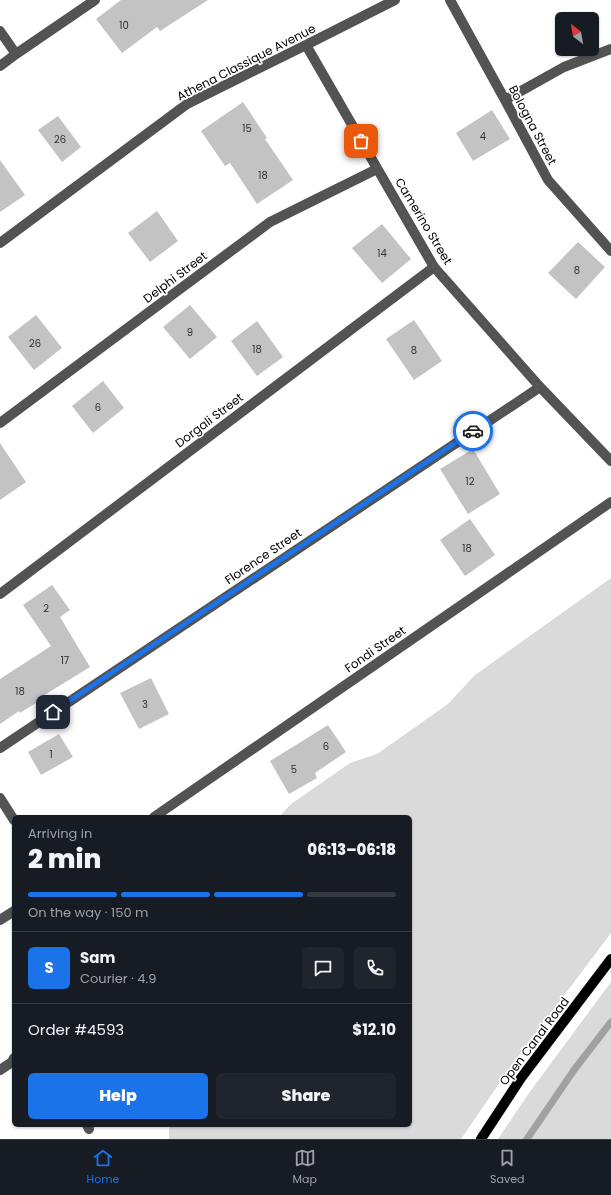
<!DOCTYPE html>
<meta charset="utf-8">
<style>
:root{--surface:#171b24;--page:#20242c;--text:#f1f3f6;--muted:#9ea1a6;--line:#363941;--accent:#1a73e8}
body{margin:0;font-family:Poppins,sans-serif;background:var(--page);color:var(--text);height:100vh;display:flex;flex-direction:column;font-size:15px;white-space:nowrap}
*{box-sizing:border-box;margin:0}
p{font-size:13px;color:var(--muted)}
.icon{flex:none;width:22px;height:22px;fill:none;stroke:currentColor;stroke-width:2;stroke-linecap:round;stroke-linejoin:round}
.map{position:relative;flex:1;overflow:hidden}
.panel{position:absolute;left:12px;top:815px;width:400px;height:312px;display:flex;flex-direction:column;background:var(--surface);border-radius:6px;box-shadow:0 1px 3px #0004}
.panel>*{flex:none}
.needle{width:26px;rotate:329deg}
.tools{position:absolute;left:555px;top:12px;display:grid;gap:8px}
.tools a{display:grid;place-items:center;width:44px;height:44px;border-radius:6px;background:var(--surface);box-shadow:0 1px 3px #0004;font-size:20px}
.pin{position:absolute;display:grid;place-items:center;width:34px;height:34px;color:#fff;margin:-17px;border-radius:8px;box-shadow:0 2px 6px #0006}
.courier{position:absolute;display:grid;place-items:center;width:40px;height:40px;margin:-20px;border:3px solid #1a73e8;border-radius:50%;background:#fff;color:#222;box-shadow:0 1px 5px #0007}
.head em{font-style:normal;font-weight:800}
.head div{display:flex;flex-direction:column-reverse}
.head{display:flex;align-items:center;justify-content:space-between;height:68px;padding:0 16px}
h1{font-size:26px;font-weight:800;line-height:30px}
.bar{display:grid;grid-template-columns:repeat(4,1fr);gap:6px 4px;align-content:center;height:48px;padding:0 16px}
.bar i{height:5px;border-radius:3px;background:var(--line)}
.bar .current{background:var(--accent)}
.bar p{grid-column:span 4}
.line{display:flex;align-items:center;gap:10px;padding:0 16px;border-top:1px solid var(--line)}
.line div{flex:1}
.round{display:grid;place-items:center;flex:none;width:42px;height:42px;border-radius:6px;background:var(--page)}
.action{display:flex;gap:8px;margin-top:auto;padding:8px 16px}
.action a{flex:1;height:46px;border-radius:6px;background:var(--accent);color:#fff;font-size:16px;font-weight:800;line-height:46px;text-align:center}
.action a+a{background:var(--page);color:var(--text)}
.tab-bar{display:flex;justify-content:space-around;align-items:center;height:56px;border-top:1px solid var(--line);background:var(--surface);font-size:11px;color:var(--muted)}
.tab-bar a{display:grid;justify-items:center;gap:2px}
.tab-bar .current{color:var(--accent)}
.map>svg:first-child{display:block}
.green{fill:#dadada}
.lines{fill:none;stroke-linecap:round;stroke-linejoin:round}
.stream{stroke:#a1a1a1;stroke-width:7}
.building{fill:#c3c3c3}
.minor{stroke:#535353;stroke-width:10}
.major{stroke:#000;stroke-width:10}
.done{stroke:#595959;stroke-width:4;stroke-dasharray:0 7.2}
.route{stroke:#1a73e8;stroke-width:5}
.labels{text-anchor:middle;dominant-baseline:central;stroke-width:3.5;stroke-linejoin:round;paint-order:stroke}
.number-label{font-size:10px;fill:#313131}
.street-label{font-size:12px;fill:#000;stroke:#fff}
</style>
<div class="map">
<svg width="611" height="1139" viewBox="0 0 611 1139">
<rect width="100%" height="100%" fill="#fff"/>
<path class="green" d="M611,578V933L511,1066L461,1139H169V1125H410V817H279L291,804L350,763L377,754L448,704L475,675Z
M611,982V1139H498L529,1093Z"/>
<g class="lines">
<path class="stream" d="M527,1139L574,1070L611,1022"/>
</g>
<path class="building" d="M121,0H208L160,31L157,27L122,53L96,19Z
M243,102L267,138L265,139L293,180L257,204L230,163L225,166L201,131Z
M492,110L510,139L473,161L456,133Z
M58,116L81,147L62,162L38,130Z
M0,160L25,195L0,212Z
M157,211L178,241L150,262L128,233Z
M382,224L411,259L382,283L352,248Z
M578,242L605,267L576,299L548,273Z
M190,305L217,337L190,359L163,327Z
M36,315L62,348L34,370L8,337Z
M414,320L442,361L414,380L386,339Z
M257,321L283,357L257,376L231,341Z
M103,381L124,408L93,433L72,406Z
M0,443L26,482L0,500Z
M473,449L500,494L468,514L440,469Z
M470,519L495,555L465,576L440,540Z
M52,585L70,610L60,617L90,667L38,699L39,701L20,713L19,711L0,724V679L51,646L23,605Z
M151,678L169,714L139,729L120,693Z
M328,725L346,752L315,773L317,778L289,794L270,761L304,740Z
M59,734L73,757L41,775L28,752Z"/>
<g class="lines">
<path class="minor" d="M450,0L505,100L548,180L611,251
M0,31L16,54
M306,45L434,267L540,387L611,461
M0,66L16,54L95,0
M505,100L564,67L611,49
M0,243L187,104L306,45L395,0
M0,423L270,222L377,169
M0,594L434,267
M0,748L540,387
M0,798L14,820
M154,817L611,502
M0,920L14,911
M0,1070L12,1062L14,1058
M87,1125L89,1129"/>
<path class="major" d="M481,1139L521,1078L611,959"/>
</g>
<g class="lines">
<path class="done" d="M361,141L434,267L540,387L473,431"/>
<path class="route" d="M53,712L473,431"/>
</g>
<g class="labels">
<g class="number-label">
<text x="124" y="25">10</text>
<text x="247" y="128">15</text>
<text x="483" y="136">4</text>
<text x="60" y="139">26</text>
<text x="263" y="175">18</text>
<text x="382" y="253">14</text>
<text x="577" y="270">8</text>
<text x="190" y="332">9</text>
<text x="35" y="343">26</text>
<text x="257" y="349">18</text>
<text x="414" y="350">8</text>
<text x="98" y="407">6</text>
<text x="470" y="481">12</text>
<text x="467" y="548">18</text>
<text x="46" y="608">2</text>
<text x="65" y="660">17</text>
<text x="20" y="691">18</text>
<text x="145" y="704">3</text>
<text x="326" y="746">6</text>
<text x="51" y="754">1</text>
<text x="294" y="769">5</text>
</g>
<g class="street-label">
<text transform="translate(246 62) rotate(-27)">Athena Classique Avenue</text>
<text transform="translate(533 125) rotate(62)">Bologna Street</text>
<text transform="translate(424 221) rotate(59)">Camerino Street</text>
<text transform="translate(175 277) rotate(-37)">Delphi Street</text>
<text transform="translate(209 420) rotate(-37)">Dorgali Street</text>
<text transform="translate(263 556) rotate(-34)">Florence Street</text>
<text transform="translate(375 649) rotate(-35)">Fondi Street</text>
<text transform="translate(534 1041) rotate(-53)">Open Canal Road</text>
</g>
</g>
</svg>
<div class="tools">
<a><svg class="needle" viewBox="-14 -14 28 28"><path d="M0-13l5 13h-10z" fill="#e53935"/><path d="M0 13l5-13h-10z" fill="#9ea1a6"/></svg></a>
</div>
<div class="pin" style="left:361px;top:141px;background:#ea580c"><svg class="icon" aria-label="bag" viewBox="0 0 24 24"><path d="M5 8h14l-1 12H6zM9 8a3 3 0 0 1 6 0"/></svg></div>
<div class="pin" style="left:53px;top:712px;background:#1f2937"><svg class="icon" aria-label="home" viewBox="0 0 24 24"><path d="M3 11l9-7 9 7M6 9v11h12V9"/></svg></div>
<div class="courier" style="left:473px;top:431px"><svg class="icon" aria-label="car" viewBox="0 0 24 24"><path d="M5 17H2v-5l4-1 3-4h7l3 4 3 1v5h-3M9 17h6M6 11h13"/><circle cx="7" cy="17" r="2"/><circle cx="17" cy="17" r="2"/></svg></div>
<section class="panel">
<div class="head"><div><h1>2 min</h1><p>Arriving in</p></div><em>06:13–06:18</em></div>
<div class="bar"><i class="current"></i><i class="current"></i><i class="current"></i><i></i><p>On the way · 150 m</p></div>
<div class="line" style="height:72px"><b class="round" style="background:var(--accent);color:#fff">S</b><div><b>Sam</b><p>Courier · 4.9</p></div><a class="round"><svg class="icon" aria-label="chat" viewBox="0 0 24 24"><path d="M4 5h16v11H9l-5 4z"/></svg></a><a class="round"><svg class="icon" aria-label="phone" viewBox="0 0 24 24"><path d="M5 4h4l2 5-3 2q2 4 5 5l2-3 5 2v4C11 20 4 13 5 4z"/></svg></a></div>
<div class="line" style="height:52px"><div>Order #4593</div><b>$12.10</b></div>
<div class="action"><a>Help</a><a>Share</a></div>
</section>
</div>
<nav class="tab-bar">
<a class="current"><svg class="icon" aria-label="home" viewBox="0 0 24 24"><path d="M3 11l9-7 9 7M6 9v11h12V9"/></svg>Home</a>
<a><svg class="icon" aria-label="map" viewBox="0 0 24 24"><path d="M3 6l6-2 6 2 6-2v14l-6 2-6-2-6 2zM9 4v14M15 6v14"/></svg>Map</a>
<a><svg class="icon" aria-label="saved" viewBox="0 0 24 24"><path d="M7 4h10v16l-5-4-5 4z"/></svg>Saved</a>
</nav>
